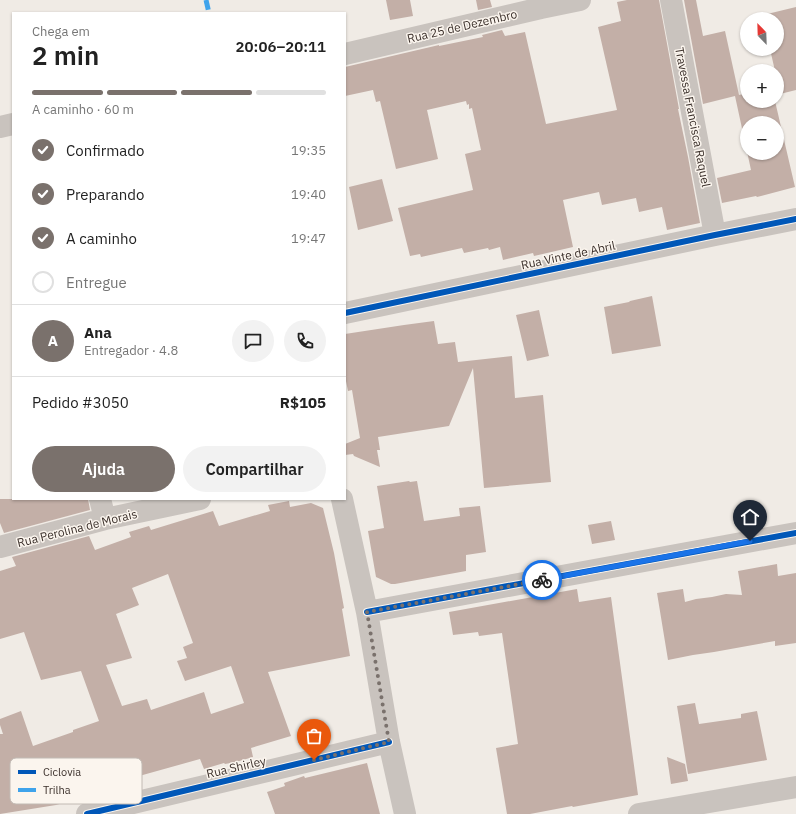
<!DOCTYPE html>
<html lang="pt">
<meta charset="utf-8">
<style>
:root{--surface:#fff;--page:#f2f2f2;--text:#222;--muted:#767676;--line:#e0e0e0;--accent:#7a716c}
body{margin:0;font-family:"IBM Plex Sans",sans-serif;background:var(--page);color:var(--text);height:100vh;display:flex;flex-direction:column;font-size:15px;white-space:nowrap}
*{box-sizing:border-box;margin:0}
p{font-size:13px;color:var(--muted)}
.icon{flex:none;width:22px;height:22px;fill:none;stroke:currentColor;stroke-width:2;stroke-linecap:round;stroke-linejoin:round}
.map{position:relative;flex:1;overflow:hidden}
.sheet{position:absolute;left:12px;top:12px;width:334px;height:488px;display:flex;flex-direction:column;background:var(--surface);border-radius:0px;box-shadow:0 1px 3px #0004}
.sheet>*{flex:none}
.needle{width:26px;rotate:337deg}
.tools{position:absolute;left:740px;top:12px;display:grid;gap:8px}
.tools a{display:grid;place-items:center;width:44px;height:44px;border-radius:50%;background:var(--surface);box-shadow:0 1px 3px #0004;font-size:20px}
.pin{position:absolute;display:grid;place-items:center;width:34px;height:34px;color:#fff;margin:-41px -17px;border-radius:50% 50% 50% 0;rotate:-45deg;box-shadow:0 0 4px #0007}
.pin .icon{rotate:45deg}
.courier{position:absolute;display:grid;place-items:center;width:40px;height:40px;margin:-20px;border:3px solid #1a73e8;border-radius:50%;background:#fff;color:#222;box-shadow:0 1px 5px #0007}
.head em{font-style:normal;font-weight:600}
.head div{display:flex;flex-direction:column-reverse}
.head{display:flex;align-items:center;justify-content:space-between;height:68px;padding:0 20px}
h1{font-size:26px;font-weight:600;line-height:30px}
.bar{display:grid;grid-template-columns:repeat(4,1fr);gap:6px 4px;align-content:center;height:48px;padding:0 20px}
.bar i{height:5px;border-radius:3px;background:var(--line)}
.bar .current{background:var(--accent)}
.bar p{grid-column:span 4}
.line{display:flex;align-items:center;gap:10px;padding:0 20px;border-top:1px solid var(--line)}
.line div{flex:1}
.round{display:grid;place-items:center;flex:none;width:42px;height:42px;border-radius:21px;background:var(--page)}
ol{padding:0 20px;list-style:none}
li{display:flex;align-items:center;gap:12px;height:44px}
li p{margin-inline-start:auto}
li .icon{padding:4px;border-radius:50%;background:var(--accent);color:#fff;stroke-width:4}
li:last-child{color:var(--muted)}
li i{width:22px;height:22px;border:2px solid var(--line);border-radius:50%}
.primary-button{display:flex;gap:8px;margin-top:auto;padding:8px 20px}
.primary-button a{flex:1;height:46px;border-radius:24px;background:var(--accent);color:#fff;font-size:16px;font-weight:600;line-height:46px;text-align:center}
.primary-button a+a{background:var(--page);color:var(--text)}
.map>svg:first-child{display:block}
.building{fill:#c3afa7;fill-rule:evenodd}
.lines{fill:none;stroke-linecap:round;stroke-linejoin:round}
.street{stroke:#c9c3be;stroke-width:22}
.quiet{stroke:#3fa3eb;stroke-width:5;stroke-dasharray:10 5;stroke-linecap:butt}
.cycleway-casing{stroke:#fbf5ee;stroke-width:8}
.cycleway{stroke:#0057b8;stroke-width:6}
.done{stroke:#7a716c;stroke-width:4;stroke-dasharray:0 7.2}
.route{stroke:#1a73e8;stroke-width:5}
.labels{text-anchor:middle;dominant-baseline:central;stroke-width:3;stroke-linejoin:round;paint-order:stroke}
.street-label{font-size:12px;fill:#3b302b;stroke:#fbf5ee}
.key{fill:#fbf5ee;stroke:#c1bab4;stroke-width:1}
.key-label{font-size:11px;fill:#3b302b}
</style>
<div class="map">
<svg width="796" height="814" viewBox="0 0 796 814">
<rect width="100%" height="100%" fill="#f0ebe5"/>
<path class="building" d="M386,0H410L413,16L390,20Z
M476,0H490L492,7L478,10Z
M627,0H659L679,109H678L688,157L700,223L667,230L662,207L639,212L636,198L602,205L599,192L563,200L573,247L534,256L533,253L503,260L500,247L489,250L488,248L464,253L462,248L421,257L420,254L410,256L398,208L473,190L465,154L481,150L472,108L469,109V104L467,105L466,101L427,110L438,159L396,169L380,101L376,102L373,90L345,96V67L439,45V46L483,37L482,35L502,30L505,36L525,32L546,124L617,110L598,27L621,21L617,2Z
M684,0H696L703,36L725,31L739,95L747,93V101H775L795,187L757,197L756,196L722,203L717,178L751,170L735,96L703,104ZM747,123H777V153H747Z
M796,7V90L780,94L777,79V71H775L770,49H777V19H764L763,15Z
M382,179L393,221L358,230L349,187Z
M652,296L661,346L612,354L604,307L629,302L630,301Z
M539,310L549,356L527,361L516,315Z
M434,321L438,344L455,342L458,362L512,356L515,398L543,395L551,482L484,488L473,368L449,426L378,437L380,450H377L380,467L354,456L353,454L345,455V444L360,438L352,390L348,391L345,376V334L404,325Z
M409,481L410,482L417,481L424,521L460,516L459,508L480,506L486,552L466,555V571L395,584H391L376,577L368,531L384,528L377,486Z
M0,499H88L90,510L4,533L0,523Z
M289,501L290,507L311,503L323,508L334,553L344,608L342,609L350,656L268,672L291,736L251,748L253,757L236,762L225,764L224,763L204,769L200,759L132,778L134,784L117,788V789L96,795L95,794L77,799L56,805L0,814V734H3L0,725V719L21,711L33,746L73,732V730L99,721L81,671L41,680L24,632L0,639V571L16,566L12,557L89,536L95,550L131,537L129,532L149,526L151,530L213,511L219,526L270,511L268,505ZM168,574L193,643L183,647L187,658L177,661L185,681L231,666L244,703L211,714L204,692L151,710L147,699L122,706L106,665L132,658L116,614L139,605L132,588Z
M611,521L615,540L592,544L588,525Z
M777,564L778,576L796,573V643L775,646V641L714,652L693,655L668,660L657,593L683,589L685,602L696,599L712,597L726,594L742,595L738,571Z
M577,589L579,602L611,597L638,795L573,807L572,806L530,814H507L496,748L518,744L502,633L479,636L478,632L453,635L449,612Z
M695,703L699,724L741,718V714L757,711L767,760L688,774L677,706Z
M667,757L685,764L688,781L671,784Z
M367,763L380,814H275L267,792L285,786L284,783L304,776L305,778Z"/>
<g class="lines">
<path class="street" d="M671,0L715,235
M345,54L541,8L580,0
M0,127L13,124
M345,313L715,235L796,219
M100,499L105,519
M342,499L367,612L389,742L405,814
M0,547L105,519L200,499
M367,612L796,533
M87,814L389,742
M639,814L796,787"/>
<path class="quiet" d="M206,0L209,13"/>
<g class="cycleway-casing">
<path id="cycleway" d="M345,313L715,235L796,219
M367,612L796,533
M87,814L389,742"/>
</g>
<use href="#cycleway" class="cycleway"/>
</g>
<g class="lines">
<path class="done" d="M314,760L389,742L367,612L542,580"/>
<path class="route" d="M542,580L750,541"/>
</g>
<g class="labels">
<g class="street-label">
<text transform="translate(462 26) rotate(-13)">Rua 25 de Dezembro</text>
<text transform="translate(693 117) rotate(79)">Travessa Francisca Raquel</text>
<text transform="translate(568 255) rotate(-12)">Rua Vinte de Abril</text>
<text transform="translate(77 528) rotate(-14)">Rua Perolina de Morais</text>
<text transform="translate(236 767) rotate(-13)">Rua Shirley</text>
</g>
</g>
<rect x="10" y="758" width="132" height="46" rx="6" class="key"/>
<rect x="18" y="770" width="18" height="4" fill="#0057b8"/>
<rect x="18" y="788" width="18" height="4" fill="#3fa3eb"/>
<g class="key-label">
<text x="43" y="776">Ciclovia</text>
<text x="43" y="794">Trilha</text>
</g>
</svg>
<div class="tools">
<a><svg class="needle" viewBox="-14 -14 28 28"><path d="M0-13l5 13h-10z" fill="#e53935"/><path d="M0 13l5-13h-10z" fill="#767676"/></svg></a>
<a>+</a>
<a>−</a>
</div>
<div class="pin" style="left:314px;top:760px;background:#ea580c"><svg class="icon" aria-label="bag" viewBox="0 0 24 24"><path d="M5 8h14l-1 12H6zM9 8a3 3 0 0 1 6 0"/></svg></div>
<div class="pin" style="left:750px;top:541px;background:#1f2937"><svg class="icon" aria-label="home" viewBox="0 0 24 24"><path d="M3 11l9-7 9 7M6 9v11h12V9"/></svg></div>
<div class="courier" style="left:542px;top:580px"><svg class="icon" aria-label="bike" viewBox="0 0 24 24"><circle cx="6" cy="16" r="4"/><circle cx="18" cy="16" r="4"/><path d="M6 16l4-8h5l3 8M10 8l3 8H6M13 5h3"/></svg></div>
<section class="sheet">
<div class="head"><div><h1>2 min</h1><p>Chega em</p></div><em>20:06–20:11</em></div>
<div class="bar"><i class="current"></i><i class="current"></i><i class="current"></i><i></i><p>A caminho · 60 m</p></div>
<ol>
<li><svg class="icon" aria-label="check" viewBox="0 0 24 24"><path d="M5 12l5 5 9-10"/></svg>Confirmado<p>19:35</p></li>
<li><svg class="icon" aria-label="check" viewBox="0 0 24 24"><path d="M5 12l5 5 9-10"/></svg>Preparando<p>19:40</p></li>
<li><svg class="icon" aria-label="check" viewBox="0 0 24 24"><path d="M5 12l5 5 9-10"/></svg>A caminho<p>19:47</p></li>
<li><i></i>Entregue</li>
</ol>
<div class="line" style="height:72px"><b class="round" style="background:var(--accent);color:#fff">A</b><div><b>Ana</b><p>Entregador · 4.8</p></div><a class="round"><svg class="icon" aria-label="chat" viewBox="0 0 24 24"><path d="M4 5h16v11H9l-5 4z"/></svg></a><a class="round"><svg class="icon" aria-label="phone" viewBox="0 0 24 24"><path d="M5 4h4l2 5-3 2q2 4 5 5l2-3 5 2v4C11 20 4 13 5 4z"/></svg></a></div>
<div class="line" style="height:52px"><div>Pedido #3050</div><b>R$105</b></div>
<div class="primary-button"><a>Ajuda</a><a>Compartilhar</a></div>
</section>
</div>
